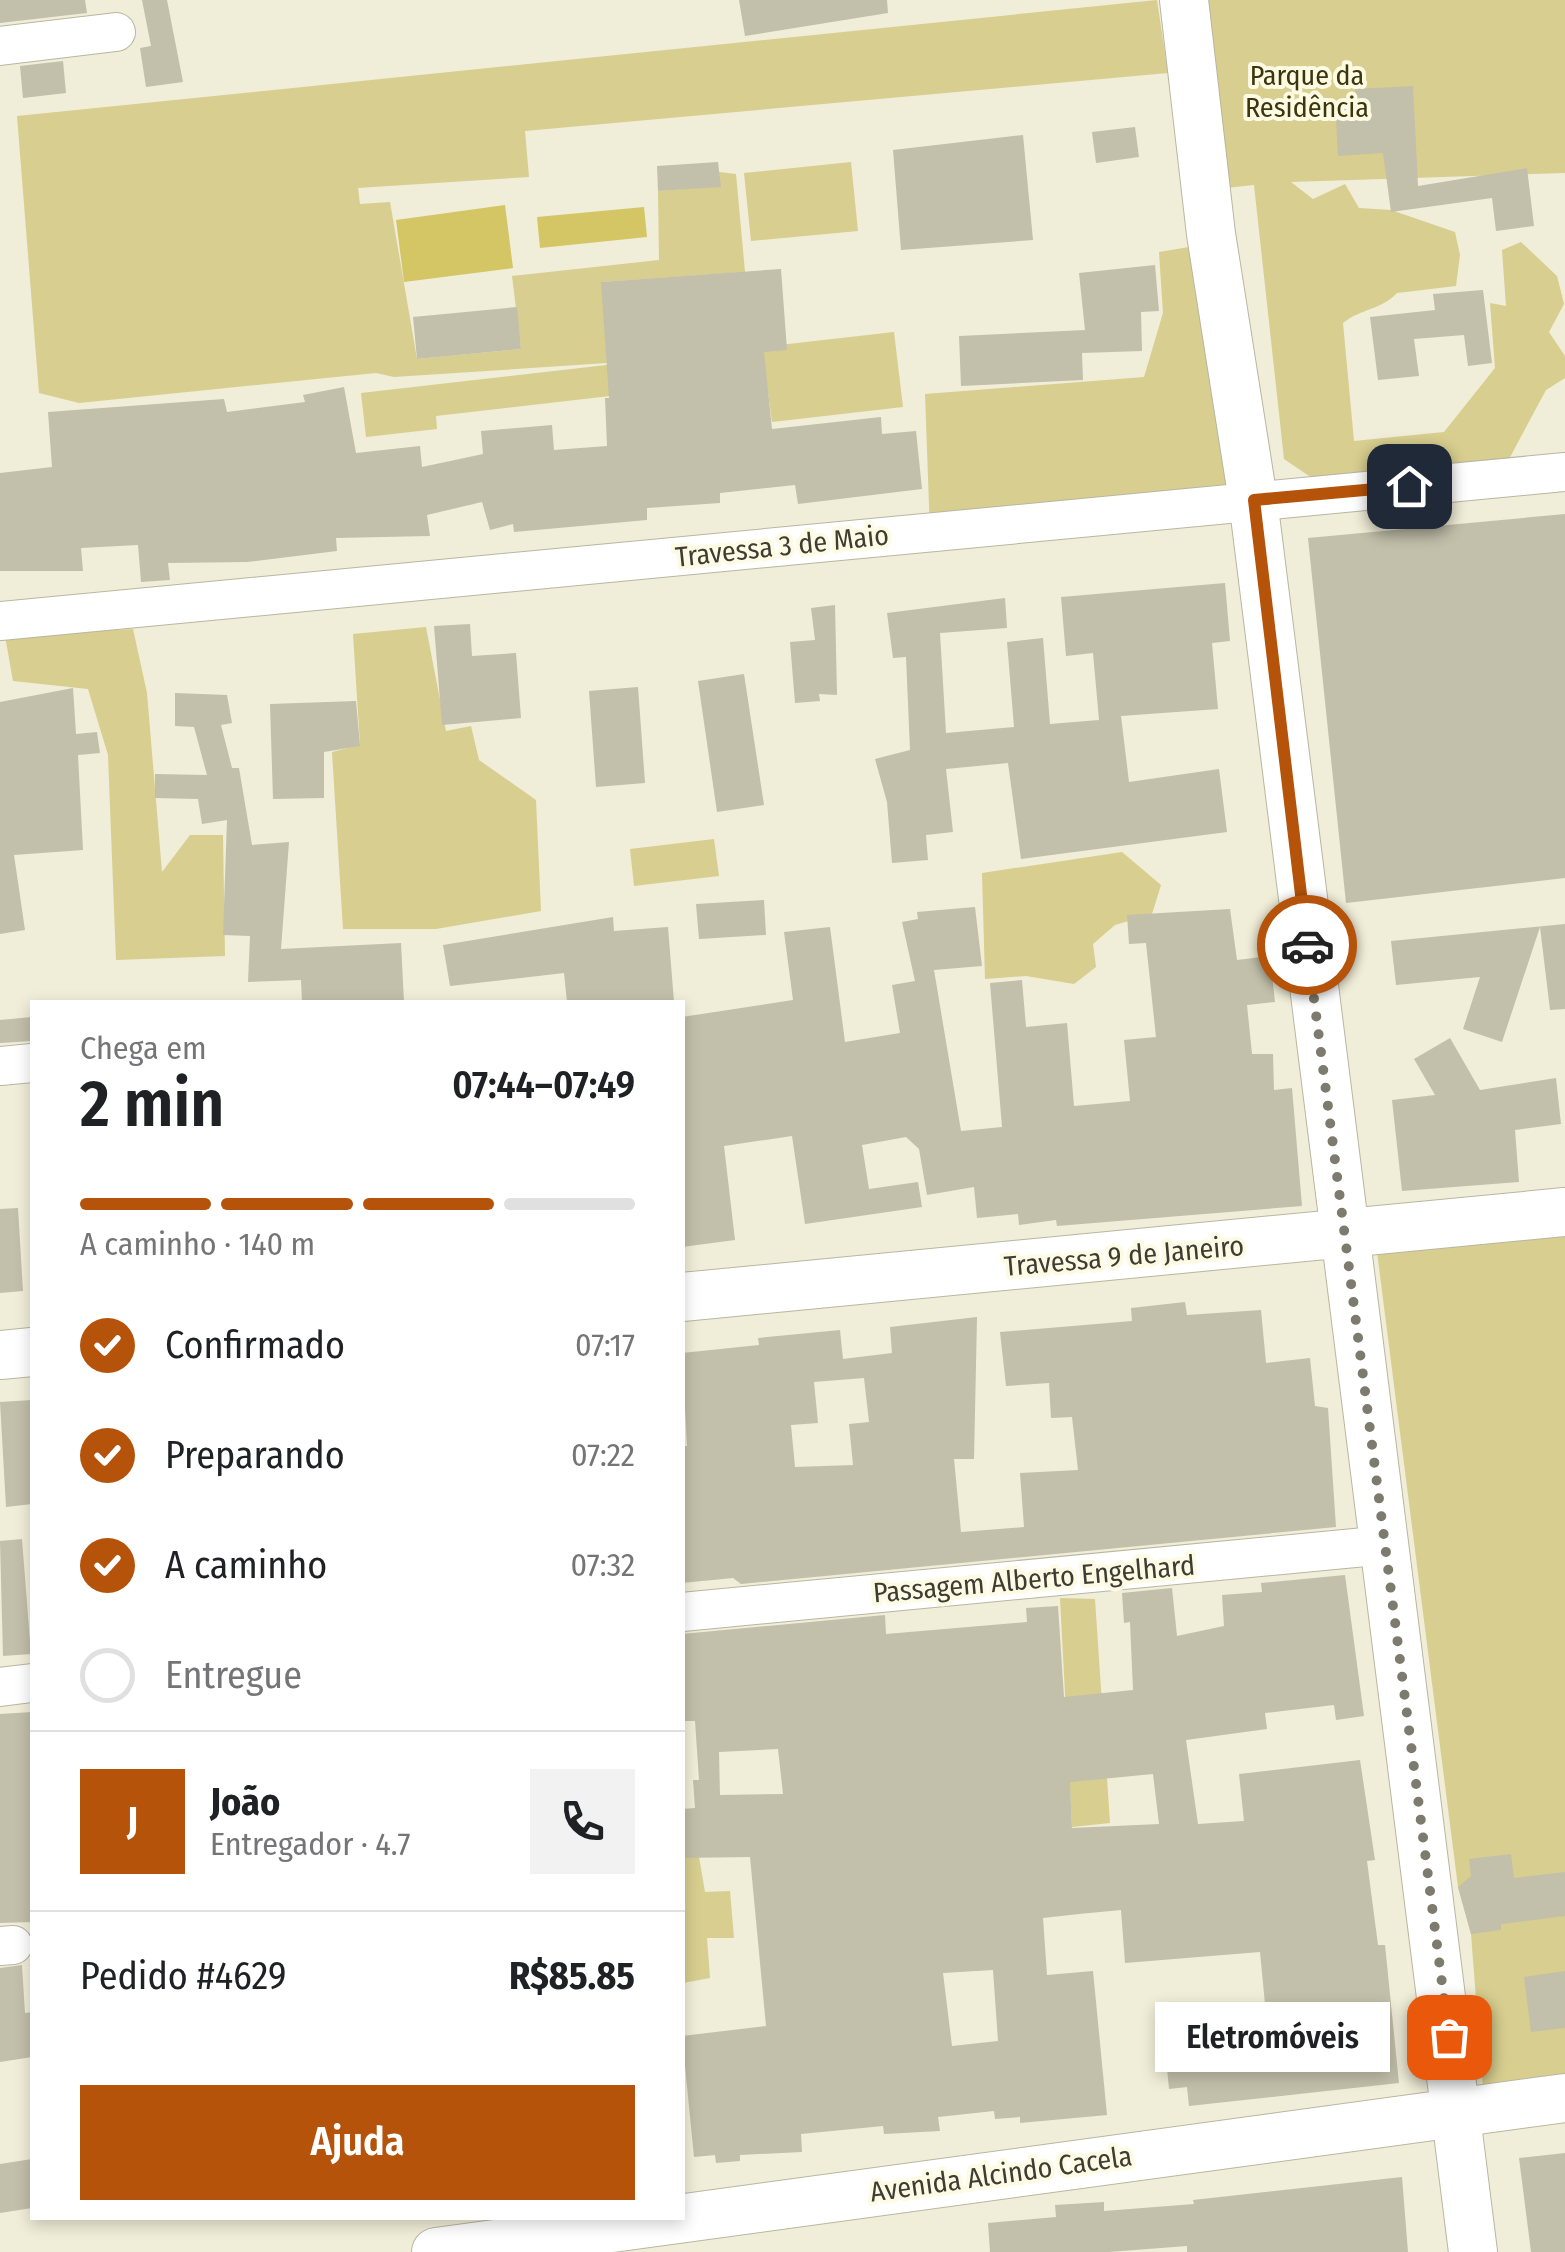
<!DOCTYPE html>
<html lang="pt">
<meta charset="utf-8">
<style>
:root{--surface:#fff;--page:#f2f2f2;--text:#202124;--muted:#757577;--line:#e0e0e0;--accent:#b45309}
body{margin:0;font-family:"Fira Sans Condensed",sans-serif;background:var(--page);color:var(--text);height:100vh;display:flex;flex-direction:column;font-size:38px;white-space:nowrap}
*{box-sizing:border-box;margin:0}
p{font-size:32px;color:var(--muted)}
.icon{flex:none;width:55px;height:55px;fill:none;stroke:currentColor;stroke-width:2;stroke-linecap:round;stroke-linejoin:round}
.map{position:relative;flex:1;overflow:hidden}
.sheet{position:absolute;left:30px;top:1000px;width:655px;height:1220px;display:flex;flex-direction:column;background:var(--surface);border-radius:0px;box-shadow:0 5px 15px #0003}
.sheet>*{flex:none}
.pin{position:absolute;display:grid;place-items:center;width:85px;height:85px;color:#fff;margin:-42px;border-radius:20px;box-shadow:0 5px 15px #0006}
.courier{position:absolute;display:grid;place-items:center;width:100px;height:100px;margin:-50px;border:8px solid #b45309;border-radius:50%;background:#fff;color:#222;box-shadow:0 2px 12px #0007}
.bubble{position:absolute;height:70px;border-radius:0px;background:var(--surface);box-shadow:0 5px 15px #0003;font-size:32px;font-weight:600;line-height:70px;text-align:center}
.head em{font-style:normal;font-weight:600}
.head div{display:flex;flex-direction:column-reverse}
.head{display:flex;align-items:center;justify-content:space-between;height:170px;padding:0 50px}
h1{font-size:65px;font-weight:600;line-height:75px}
.bar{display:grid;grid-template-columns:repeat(4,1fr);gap:15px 10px;align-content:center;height:120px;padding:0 50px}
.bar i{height:12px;border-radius:8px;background:var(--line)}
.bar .selected{background:var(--accent)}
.bar p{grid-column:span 4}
.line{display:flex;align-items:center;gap:25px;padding:0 50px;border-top:2px solid var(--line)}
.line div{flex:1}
.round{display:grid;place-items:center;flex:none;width:105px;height:105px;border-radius:0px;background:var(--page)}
ol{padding:0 50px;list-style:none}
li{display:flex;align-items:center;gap:30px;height:110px}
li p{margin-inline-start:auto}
li .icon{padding:10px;border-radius:50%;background:var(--accent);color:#fff;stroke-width:4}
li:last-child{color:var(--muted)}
li i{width:55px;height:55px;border:5px solid var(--line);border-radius:50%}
.button{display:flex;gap:20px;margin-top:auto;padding:20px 50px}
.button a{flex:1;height:115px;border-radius:0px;background:var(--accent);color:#fff;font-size:40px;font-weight:600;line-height:115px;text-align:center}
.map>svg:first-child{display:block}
.green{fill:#d8ce8f}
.water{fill:#d4c565}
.building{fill:#c2bfaa;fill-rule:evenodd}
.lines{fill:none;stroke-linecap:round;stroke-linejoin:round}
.minor-casing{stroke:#b9b6a1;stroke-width:40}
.major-casing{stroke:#b9b6a1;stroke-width:50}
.minor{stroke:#fff;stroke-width:38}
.major{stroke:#fff;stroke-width:48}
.done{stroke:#7c7b6d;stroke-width:10;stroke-dasharray:0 18}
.route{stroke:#b45309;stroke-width:12}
.labels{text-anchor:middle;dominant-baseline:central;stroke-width:8;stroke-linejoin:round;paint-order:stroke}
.park-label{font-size:28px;fill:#3d360c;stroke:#fefbe5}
.street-label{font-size:28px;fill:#3e3d34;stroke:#fefbe5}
</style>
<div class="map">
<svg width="1565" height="2252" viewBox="0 0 1565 2252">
<rect width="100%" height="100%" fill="#f0edd8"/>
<path class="green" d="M1157,0L1168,73L525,131L529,177L358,188L360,204L390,202L417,359L521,349L512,276L659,260L658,191L720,186L719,172L736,174L745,272L602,282L607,363L394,377L376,373L79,403L39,393L17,116Z
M1201,0H1565V173L1291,182L1313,199L1345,184L1359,208L1391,210L1455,232L1460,255L1456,286L1397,293C1381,310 1362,308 1343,323L1354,441L1444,432L1495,368L1490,303L1506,306L1502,250L1521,242L1557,276L1564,304L1549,332L1565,356V378L1546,390L1508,461L1460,466L1405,464L1387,477L1321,484L1284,459L1254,185L1226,188Z
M851,162L858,231L751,241L744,173Z
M1207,244L1232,503L930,532L925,394L1144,377L1163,313L1159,252Z
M894,332L903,407L772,422L766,378L436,416L437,429L366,437L361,393Z
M426,627L446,731L471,726L479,760L536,800L541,911L436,929H343L332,752L360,745L353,634Z
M133,629L147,693L162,872L190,835H223L225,956L116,960L108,755L88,689L13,681L5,636Z
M714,839L719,876L634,886L630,849Z
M1122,852L1161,885L1152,914L1115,925L1093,944L1096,967L1074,984L1026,976L985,979L982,873Z
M1565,1232V2078L1483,2089L1471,1934L1458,1887L1377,1252Z
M1060,1598L1095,1599L1110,1823L1072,1827Z
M699,1857L705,1892L730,1891L734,1938H707L710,1978L683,1983L682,1858Z"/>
<path class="water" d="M505,205L513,268L404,282L396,220Z
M644,207L647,237L540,248L537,217Z"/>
<path class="building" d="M0,0H85L87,13L0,23Z
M142,0H167L183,82L146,87L140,48L151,46Z
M739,0H887L888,13L745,36Z
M63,61L66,93L23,98L20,66Z
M1413,86L1418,186L1527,168L1534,226L1496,231L1492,198L1391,212L1383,153L1338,156L1335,101L1356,100L1355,89Z
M1135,127L1139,157L1096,163L1092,132Z
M1023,135L1033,240L901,250L893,150Z
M718,162L721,187L658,191L657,166Z
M1155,265L1159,311L1141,312L1142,351L1082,353L1083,380L961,386L959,336L1085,330L1079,273Z
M781,269L787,350L764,352L772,429L881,417L882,434L916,431L922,489L798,504L795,485L720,493V503L647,508V520L514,532L513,524L490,530L482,502L427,515L430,536L336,538L337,551L247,562L168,563L170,580L141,582L138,545L81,548L83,571H0V473L52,467L48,412L224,399L227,412L305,402L303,395L344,387L356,453L420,446L422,467L483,454L481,431L552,425L554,450L607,446L605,398H609L601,282Z
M1483,290L1492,363L1468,366L1464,335L1414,339L1419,376L1378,380L1370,317L1435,310L1433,294Z
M517,307L521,349L417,359L413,317Z
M1565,514V878L1346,903L1308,538Z
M1225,583L1230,641L1212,643L1218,709L1121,716L1129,782L1219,769L1227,832L1021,859L1008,763L946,769L953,832L926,835L928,860L892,863L887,802L875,759L910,750L906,657L893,658L887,613L1005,598L1007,628L940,633L946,733L1014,727L1007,642L1043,638L1050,724L1099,720L1093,653L1066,656L1061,597Z
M835,605L837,695L819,694L820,701L795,703L790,642L815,640L811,608Z
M470,624L472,656L516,653L521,718L442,725L434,626Z
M744,674L764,805L717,812L698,681Z
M638,687L645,783L596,787L589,691Z
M73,688L76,734L97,732L100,753L78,755L83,850L14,855L25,930L0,934V702Z
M175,693L227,695L232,723L221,725L232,768H239L252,845L289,842L281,949L401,943L404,1002H302L301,980L248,982L250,936L223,935L227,820L202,824L198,799L155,798V774L207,775L194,727L175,726Z
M356,701L360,746L324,752V798L273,799L270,704Z
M764,900L766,935L699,939L696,904Z
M975,907L982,966L934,970L961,1131L1002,1127L990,983L1022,980L1026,1027L1067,1023L1074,1106L1130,1101L1124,1040L1156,1037L1146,943L1129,944L1127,915L1230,909L1237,960L1270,956L1275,1002L1247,1005L1252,1054H1273L1274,1090L1292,1088L1302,1206L1057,1226L1056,1220L1019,1225L1018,1214L977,1218L974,1187L927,1195L919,1149L906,1137L862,1145L869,1189L918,1182L922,1207L805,1224L792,1136L724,1146L735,1240L682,1247V1017L793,1000L784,932L830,927L845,1042L900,1033L892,985L915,981L902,922L918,919L917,912Z
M613,917L614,931L668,927L674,1002H567L564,973L450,986L443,945Z
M1565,924V1009L1550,1010L1540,927L1502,1042L1463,1029L1480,977L1396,985L1391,941Z
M32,1017V1041L0,1043V1020Z
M1450,1038L1480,1090L1556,1078L1561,1124L1515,1130L1519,1182L1402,1191L1392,1100L1435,1095L1414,1059Z
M18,1208L23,1291L0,1293V1209Z
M1185,1302L1187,1315L1261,1310L1266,1363L1310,1358L1315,1406L1328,1408L1336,1527L741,1584L733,1578L682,1583V1446H687L682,1353L759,1345L758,1338L840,1330L843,1359L892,1353L890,1327L977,1317L974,1459H954L961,1532L1024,1527L1020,1473L1078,1470L1072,1417L1051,1418L1049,1383L1006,1386L1000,1332L1132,1321L1131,1308ZM864,1378L869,1422L849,1424L853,1465L795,1467L791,1425L818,1423L814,1382Z
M32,1400V1504L6,1507L0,1402Z
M22,1539L31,1654L3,1656L0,1541Z
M1345,1575L1364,1716L1336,1720L1334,1705L1265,1713L1267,1729L1186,1740L1198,1824L1244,1821L1239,1774L1360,1760L1375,1860L1367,1861L1378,1945H1385L1399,2083L1189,2106L1187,2087L1169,2089L1164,2036L1267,2025L1260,1952L1125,1963L1121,1910L1079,1914L1043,1918L1047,1975L1093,1971L1107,2115L1020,2123V2117L995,2119L994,2111L938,2117L940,2131L884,2134L883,2126L801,2134L802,2152L740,2155V2161L716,2163L715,2155L694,2157L682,2036L766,2026L750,1857L682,1858V1809L695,1808L693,1780H699L695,1721H682V1634L885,1615L886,1634L1027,1622L1026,1608L1058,1606L1064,1697L1133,1690L1130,1622L1124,1623L1122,1593L1172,1588L1177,1636L1224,1626L1222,1595L1262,1592L1261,1583ZM778,1749L783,1794L720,1795L719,1752ZM1153,1774L1159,1824L1072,1828L1070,1782ZM993,1970L998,2041L952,2046L943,1973Z
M32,1712V1922L0,1923V1714Z
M1511,1854L1514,1878L1565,1872V1916L1501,1924V1930L1471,1934L1458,1887L1471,1876L1469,1859Z
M22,1965L25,2013L32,2012V2057L0,2062V1968Z
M1565,1971V2028L1531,2032L1524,1977Z
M1565,2153V2252H1531L1519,2158Z
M32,2159V2208L0,2213V2164Z
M1402,2177L1408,2252H1187V2246L1109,2252H990L988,2223L1056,2217L1055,2205L1104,2202V2211L1194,2204L1193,2200Z"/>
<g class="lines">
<g class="minor-casing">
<path id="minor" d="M0,46L116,32
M0,621L1565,472
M0,1066L32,1063
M682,1612L1386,1545
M0,1687L32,1683
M0,1946L13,1945"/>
</g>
<g class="major-casing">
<path id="major" d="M1184,0L1211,234L1253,500L1473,2252
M682,1297L1565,1212
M0,1355L32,1352
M436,2252L1565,2098"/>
</g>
<use href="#minor" class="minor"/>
<use href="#major" class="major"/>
</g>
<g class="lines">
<path class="done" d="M1307,945L1449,2037"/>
<path class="route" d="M1307,945L1254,500L1409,486"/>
</g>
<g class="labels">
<g class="park-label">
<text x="1307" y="75">Parque da<tspan x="1307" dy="32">Residência</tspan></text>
</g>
<g class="street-label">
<text transform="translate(782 546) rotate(-6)">Travessa 3 de Maio</text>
<text transform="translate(1124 1256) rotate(-5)">Travessa 9 de Janeiro</text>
<text transform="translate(1034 1579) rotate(-5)">Passagem Alberto Engelhard</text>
<text transform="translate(1001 2174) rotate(-8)">Avenida Alcindo Cacela</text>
</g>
</g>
</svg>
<div class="pin" style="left:1449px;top:2037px;background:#ea580c"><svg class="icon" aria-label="bag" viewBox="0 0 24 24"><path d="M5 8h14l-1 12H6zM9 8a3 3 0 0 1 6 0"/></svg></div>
<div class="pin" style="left:1409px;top:486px;background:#1f2937"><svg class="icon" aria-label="home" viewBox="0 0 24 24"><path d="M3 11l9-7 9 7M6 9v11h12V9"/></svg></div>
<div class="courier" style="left:1307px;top:945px"><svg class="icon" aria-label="car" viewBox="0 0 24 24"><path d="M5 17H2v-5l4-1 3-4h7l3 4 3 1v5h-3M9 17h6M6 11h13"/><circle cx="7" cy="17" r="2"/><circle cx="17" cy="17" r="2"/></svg></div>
<div class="bubble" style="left:1155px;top:2002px;width:235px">Eletromóveis</div>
<section class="sheet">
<div class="head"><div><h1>2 min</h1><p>Chega em</p></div><em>07:44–07:49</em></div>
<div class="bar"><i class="selected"></i><i class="selected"></i><i class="selected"></i><i></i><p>A caminho · 140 m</p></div>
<ol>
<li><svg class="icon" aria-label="check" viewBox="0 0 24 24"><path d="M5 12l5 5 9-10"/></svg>Confirmado<p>07:17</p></li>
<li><svg class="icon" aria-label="check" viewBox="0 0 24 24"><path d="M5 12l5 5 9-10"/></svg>Preparando<p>07:22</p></li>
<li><svg class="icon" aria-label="check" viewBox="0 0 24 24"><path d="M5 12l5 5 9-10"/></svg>A caminho<p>07:32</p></li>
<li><i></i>Entregue</li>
</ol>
<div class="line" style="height:180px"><b class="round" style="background:var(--accent);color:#fff">J</b><div><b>João</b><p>Entregador · 4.7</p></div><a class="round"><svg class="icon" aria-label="phone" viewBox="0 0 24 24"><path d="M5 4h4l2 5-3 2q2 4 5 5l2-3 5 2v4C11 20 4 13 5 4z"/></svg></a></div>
<div class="line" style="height:130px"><div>Pedido #4629</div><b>R$85.85</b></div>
<div class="button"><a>Ajuda</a></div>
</section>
</div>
